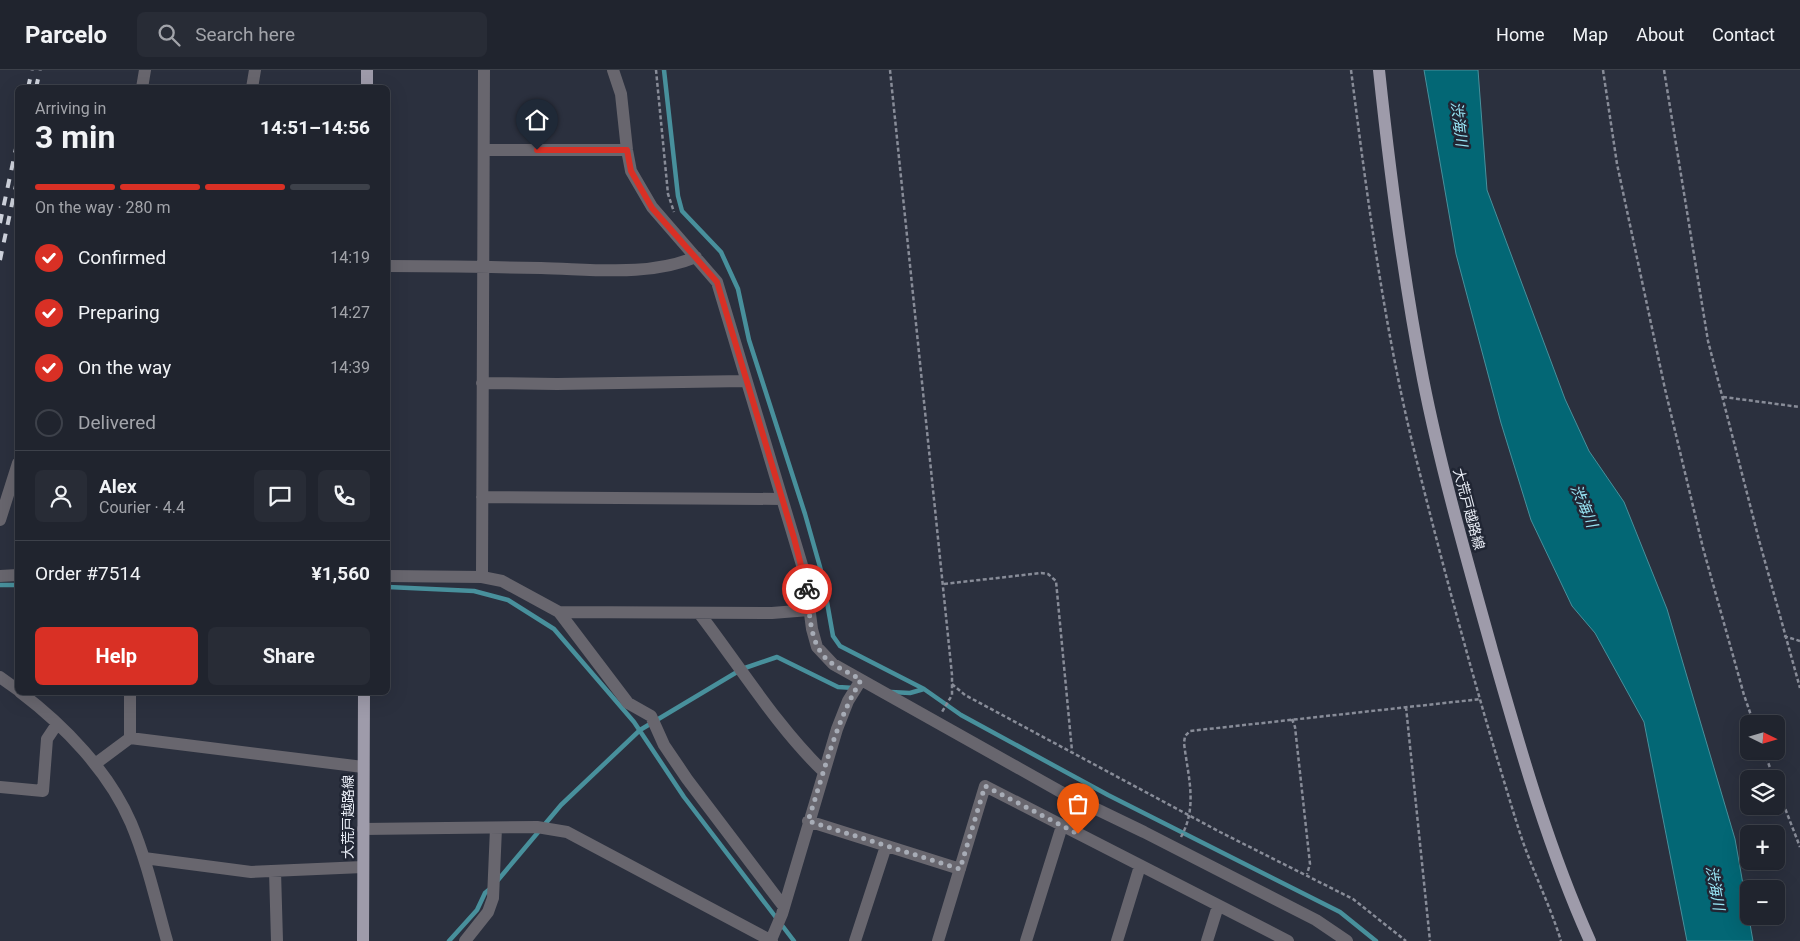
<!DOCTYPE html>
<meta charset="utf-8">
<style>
:root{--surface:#20242e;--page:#282c36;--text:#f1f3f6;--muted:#a2a4aa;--line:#3d414a;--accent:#d93025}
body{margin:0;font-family:Roboto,"Noto Sans JP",sans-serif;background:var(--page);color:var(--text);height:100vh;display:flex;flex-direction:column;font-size:19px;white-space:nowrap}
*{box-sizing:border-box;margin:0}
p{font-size:16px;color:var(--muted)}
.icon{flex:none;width:28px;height:28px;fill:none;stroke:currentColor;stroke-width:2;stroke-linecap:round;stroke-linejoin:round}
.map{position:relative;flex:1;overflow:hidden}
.details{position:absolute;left:15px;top:15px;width:375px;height:610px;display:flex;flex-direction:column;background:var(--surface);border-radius:8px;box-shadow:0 5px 20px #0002,0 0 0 1px var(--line)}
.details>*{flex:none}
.needle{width:32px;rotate:95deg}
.fabs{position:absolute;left:1740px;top:645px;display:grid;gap:10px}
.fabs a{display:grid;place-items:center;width:45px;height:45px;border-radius:8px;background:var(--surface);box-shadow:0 5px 20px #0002,0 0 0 1px var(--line);font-size:25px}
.pin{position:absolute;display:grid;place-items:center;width:42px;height:42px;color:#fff;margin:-51px -21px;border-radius:50% 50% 50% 0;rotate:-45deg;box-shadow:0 0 5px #0007}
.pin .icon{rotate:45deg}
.courier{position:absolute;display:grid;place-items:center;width:50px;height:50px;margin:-25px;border:4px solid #d93025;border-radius:50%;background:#fff;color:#222;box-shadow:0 1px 6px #0007}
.overview em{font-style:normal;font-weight:700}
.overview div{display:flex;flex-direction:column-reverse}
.overview{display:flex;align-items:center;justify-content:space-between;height:85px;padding:0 20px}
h1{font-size:32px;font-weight:700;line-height:38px}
.bar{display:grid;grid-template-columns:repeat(4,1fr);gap:8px 5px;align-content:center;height:60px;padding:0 20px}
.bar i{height:6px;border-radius:4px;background:var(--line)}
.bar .selected{background:var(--accent)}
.bar p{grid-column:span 4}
.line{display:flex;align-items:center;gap:12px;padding:0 20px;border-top:1px solid var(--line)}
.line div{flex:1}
.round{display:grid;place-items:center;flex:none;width:52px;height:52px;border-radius:8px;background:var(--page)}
ol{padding:0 20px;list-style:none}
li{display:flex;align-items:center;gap:15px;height:55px}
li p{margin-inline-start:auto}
li .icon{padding:5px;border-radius:50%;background:var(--accent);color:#fff;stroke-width:4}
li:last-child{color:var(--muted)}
li i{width:28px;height:28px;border:2px solid var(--line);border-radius:50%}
.button{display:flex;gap:10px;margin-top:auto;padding:10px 20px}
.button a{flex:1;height:58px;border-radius:8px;background:var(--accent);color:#fff;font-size:20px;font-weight:700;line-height:58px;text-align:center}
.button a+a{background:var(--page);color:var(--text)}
header{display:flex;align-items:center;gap:30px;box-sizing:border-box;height:70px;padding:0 25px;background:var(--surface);border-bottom:1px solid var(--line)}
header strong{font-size:24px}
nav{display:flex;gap:28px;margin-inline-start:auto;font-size:18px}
.search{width:350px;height:45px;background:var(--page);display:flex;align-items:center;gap:12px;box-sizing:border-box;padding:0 18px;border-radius:8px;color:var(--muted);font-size:19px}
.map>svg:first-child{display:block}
.water{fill:#036775;stroke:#48909c}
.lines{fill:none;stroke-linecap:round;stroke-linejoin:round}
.stream{stroke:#48909c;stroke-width:4.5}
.path{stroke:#888c98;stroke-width:2.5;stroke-dasharray:4 2.5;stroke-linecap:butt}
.minor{stroke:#68666e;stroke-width:12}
.major{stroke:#9e9baa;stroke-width:12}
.rail{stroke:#cfd3dd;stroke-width:4;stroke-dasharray:9 9;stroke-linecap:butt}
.done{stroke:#a7acb6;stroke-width:5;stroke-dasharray:0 9}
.route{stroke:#d93025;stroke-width:6}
.labels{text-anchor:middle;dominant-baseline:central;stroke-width:5;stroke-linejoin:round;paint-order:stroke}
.street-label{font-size:14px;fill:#eaeef7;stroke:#212634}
.water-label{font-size:15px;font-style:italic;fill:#99e6f6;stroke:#212634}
</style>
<header>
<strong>Parcelo</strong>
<div class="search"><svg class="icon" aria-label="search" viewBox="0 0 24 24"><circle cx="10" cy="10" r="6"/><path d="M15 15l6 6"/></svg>Search here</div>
<nav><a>Home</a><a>Map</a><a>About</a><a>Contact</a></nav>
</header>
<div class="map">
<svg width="1800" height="871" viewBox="0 0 1800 871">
<rect width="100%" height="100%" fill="#2b303e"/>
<path class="water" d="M1424,0H1478L1487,120L1565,329L1589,381L1624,432L1667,539L1735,769L1753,871H1687L1644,652L1595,563L1572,536L1531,450L1501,353L1456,184Z"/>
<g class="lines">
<path class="stream" d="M664,0L678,126L682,141L721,182L738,219L749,270L805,444L822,504L833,566L840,576L924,619L961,645L1108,725L1340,842L1376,871
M0,515H18
M388,517L474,521L508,530L554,559L634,652L684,727L794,871
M891,622L910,623L924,619
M498,810L561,735L640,660L742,599L777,587L838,617L854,618
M449,871L477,840L485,823L491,818"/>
<path class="path" d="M656,0L668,124L674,142
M890,0L952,605V625L942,642
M1351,0C1368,133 1385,266 1418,396C1448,517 1481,638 1518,757C1530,796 1549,832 1561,871
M1603,0L1617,94L1665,319L1703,478L1744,625L1754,654
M1664,0L1708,271L1759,470L1800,618
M1723,327L1800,337
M944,514L1041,503L1048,504L1056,511L1072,681
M1784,566L1800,571
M952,614L965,625L1220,762L1353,829L1406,871
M1406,637L1430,871
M1292,649L1295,657L1310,794L1307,804
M1764,681L1774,709
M1776,715L1800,777
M1181,767C1198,736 1188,707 1184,673L1185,666L1190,661L1481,629"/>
<path class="minor" d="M613,0L621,24L627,80L631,101L652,137L717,212L805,505L812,559L817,577L833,594L1061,722L1144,762L1316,850L1347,871
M142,18L145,0
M252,18L255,0
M484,80H627
M388,196C439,196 490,197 541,198C592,199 649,207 696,187
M482,313L557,314L745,311
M482,427L782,429
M0,450L18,393
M0,506L18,505
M388,506L482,507L502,511L559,542L628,633L651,646L664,675L687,709L784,837
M482,507L484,0
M559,542L772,543L809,540
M699,543C739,595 777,657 824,702
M0,607L18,620
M20,622C65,656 109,702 131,753C147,791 156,832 167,871
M130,668V622
M95,694L130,668L363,697
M0,717L43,721L47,669L57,654
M808,751L960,799
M363,759L537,757L567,762L772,871
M144,788L251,802L363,797
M275,801L277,871
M771,870L782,844L837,659L848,631L861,610
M465,871L488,842L493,828L496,758
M855,871L886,776
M938,871L985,716L1288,871
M1026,871L1062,756
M1117,871L1140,796
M1207,871L1218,836"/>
<path class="major" d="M1379,0C1390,104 1403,206 1423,309C1441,400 1467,490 1492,580C1520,678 1548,778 1590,871
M367,18V0
M363,871L364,622"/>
<path class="rail" d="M28,18L32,0
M36,18L40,0
M0,153L18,69
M0,190L18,106"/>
</g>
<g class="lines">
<path class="done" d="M807,519C810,545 809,579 833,594C842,600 852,604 861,610C835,653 824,703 808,751L960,799L985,716L1078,764"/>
<path class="route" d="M537,80H627L631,101L652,138L717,212L794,468L807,519"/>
</g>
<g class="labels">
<g class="street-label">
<text transform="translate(1469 439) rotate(75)">大荒戸越路線</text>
<text transform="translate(348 747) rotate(-90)">大荒戸越路線</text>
</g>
<g class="water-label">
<text transform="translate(1459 54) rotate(83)">渋海川</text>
<text transform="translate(1584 436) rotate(67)">渋海川</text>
<text transform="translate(1715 818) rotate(80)">渋海川</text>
</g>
</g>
</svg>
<div class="fabs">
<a><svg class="needle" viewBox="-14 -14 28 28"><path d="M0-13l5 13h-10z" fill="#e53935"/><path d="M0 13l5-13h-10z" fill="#a2a4aa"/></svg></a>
<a><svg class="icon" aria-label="layers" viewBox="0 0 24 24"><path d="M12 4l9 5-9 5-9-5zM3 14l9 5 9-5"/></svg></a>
<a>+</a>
<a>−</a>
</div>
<div class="pin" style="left:1078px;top:764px;background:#ea580c"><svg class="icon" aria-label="bag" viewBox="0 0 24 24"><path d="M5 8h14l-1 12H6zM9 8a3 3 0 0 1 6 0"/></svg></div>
<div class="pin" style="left:537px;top:80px;background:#1f2937"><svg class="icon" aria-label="home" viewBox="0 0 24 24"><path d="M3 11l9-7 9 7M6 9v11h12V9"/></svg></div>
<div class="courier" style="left:807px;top:519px"><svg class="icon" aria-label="bike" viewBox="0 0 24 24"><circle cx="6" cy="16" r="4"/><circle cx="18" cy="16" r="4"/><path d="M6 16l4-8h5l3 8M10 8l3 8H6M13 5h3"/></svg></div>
<section class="details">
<div class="overview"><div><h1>3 min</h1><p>Arriving in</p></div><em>14:51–14:56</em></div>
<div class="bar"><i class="selected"></i><i class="selected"></i><i class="selected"></i><i></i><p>On the way · 280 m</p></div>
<ol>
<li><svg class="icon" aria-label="check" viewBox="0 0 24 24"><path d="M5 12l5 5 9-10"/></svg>Confirmed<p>14:19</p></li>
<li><svg class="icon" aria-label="check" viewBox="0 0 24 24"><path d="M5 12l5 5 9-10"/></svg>Preparing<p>14:27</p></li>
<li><svg class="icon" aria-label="check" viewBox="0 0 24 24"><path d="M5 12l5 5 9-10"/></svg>On the way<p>14:39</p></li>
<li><i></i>Delivered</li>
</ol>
<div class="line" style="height:90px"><a class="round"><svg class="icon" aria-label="person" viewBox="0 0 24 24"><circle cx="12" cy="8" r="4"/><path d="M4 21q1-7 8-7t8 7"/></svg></a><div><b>Alex</b><p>Courier · 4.4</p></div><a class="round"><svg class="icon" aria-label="chat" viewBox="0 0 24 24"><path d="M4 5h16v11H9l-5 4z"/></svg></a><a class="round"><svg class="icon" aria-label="phone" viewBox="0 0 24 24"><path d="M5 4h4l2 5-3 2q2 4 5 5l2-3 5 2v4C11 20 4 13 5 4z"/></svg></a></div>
<div class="line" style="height:65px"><div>Order #7514</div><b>¥1,560</b></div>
<div class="button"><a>Help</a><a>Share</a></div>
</section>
</div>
